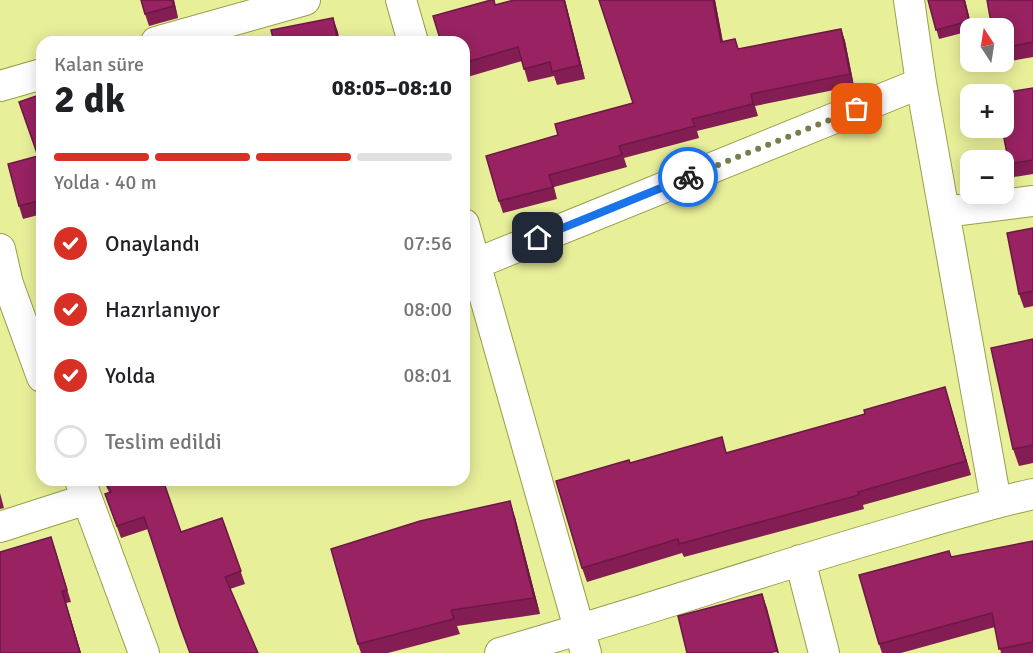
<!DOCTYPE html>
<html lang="tr">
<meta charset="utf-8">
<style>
:root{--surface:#fff;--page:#f6f6f6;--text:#202124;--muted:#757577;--line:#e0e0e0;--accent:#d93025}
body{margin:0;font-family:Signika,sans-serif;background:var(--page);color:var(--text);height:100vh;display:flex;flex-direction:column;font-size:22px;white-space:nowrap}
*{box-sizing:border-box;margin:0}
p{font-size:20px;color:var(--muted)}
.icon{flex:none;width:33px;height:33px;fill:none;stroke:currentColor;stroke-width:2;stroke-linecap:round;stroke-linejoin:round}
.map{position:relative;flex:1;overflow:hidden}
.sheet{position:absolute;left:36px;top:36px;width:434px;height:450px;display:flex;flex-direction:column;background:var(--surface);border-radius:18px;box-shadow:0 3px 15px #0003}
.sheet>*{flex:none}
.needle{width:39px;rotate:348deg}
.tools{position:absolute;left:960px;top:18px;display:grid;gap:12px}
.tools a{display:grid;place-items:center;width:54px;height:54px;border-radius:12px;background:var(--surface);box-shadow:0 3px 15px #0003;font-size:30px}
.pin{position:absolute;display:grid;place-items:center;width:51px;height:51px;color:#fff;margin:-26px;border-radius:12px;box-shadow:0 3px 9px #0006}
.courier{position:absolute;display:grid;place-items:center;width:60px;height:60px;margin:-30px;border:4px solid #1a73e8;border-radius:50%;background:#fff;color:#222;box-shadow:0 2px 8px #0007}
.headline em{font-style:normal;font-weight:800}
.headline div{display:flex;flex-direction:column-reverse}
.headline{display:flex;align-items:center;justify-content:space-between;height:102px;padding:0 18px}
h1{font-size:39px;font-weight:800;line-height:45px}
.bar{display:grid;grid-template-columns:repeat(4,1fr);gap:9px 6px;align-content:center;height:72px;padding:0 18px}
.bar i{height:8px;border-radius:4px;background:var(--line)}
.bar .active{background:var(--accent)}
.bar p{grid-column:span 4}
ol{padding:0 18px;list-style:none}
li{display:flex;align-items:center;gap:18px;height:66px}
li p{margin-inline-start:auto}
li .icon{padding:6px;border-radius:50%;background:var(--accent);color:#fff;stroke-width:4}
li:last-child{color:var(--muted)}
li i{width:33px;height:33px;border:3px solid var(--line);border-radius:50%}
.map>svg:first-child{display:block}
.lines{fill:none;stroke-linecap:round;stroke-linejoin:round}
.street-casing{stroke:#989e49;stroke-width:32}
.street{stroke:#fff;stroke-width:30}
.wall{fill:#841d54}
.shaded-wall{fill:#6b1845}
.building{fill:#992262;stroke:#6b1845;stroke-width:1.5}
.done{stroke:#797d48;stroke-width:6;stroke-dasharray:0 10.8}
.route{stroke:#1a73e8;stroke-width:8}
</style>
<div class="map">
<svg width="1033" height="653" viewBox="0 0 1033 653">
<rect width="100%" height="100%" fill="#e8ef99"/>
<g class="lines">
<g class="street-casing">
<path id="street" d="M401,0L413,42
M909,0L921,83L996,502
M156,42L305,0
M0,86L42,74
M944,212L1033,201
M464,224L586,653
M0,249L8,284L42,377
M475,264L921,83
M80,480L144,653
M0,527L87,499
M800,560L824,653
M500,653C630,616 758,572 888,534C936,520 984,505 1033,494"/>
</g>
<use href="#street" class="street"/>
</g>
<path class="wall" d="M174,0L178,18L149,26L145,14Z
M565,0L585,79L557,85L554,76L528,82L522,61L464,78V42L495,5Z
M715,0L723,42L738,49L841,29L845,41L854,86L755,106L758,116L697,131L699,138L624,158L627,167L554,187L557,199L503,213L499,201L558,135L633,103Z
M928,0H965L972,28H970V31L939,39Z
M1033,0V57L1000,63V62H1004V28Z
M1033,88V174L1014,177L1009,164Z
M42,94V214L23,219L19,206L38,156Z
M1033,228V306L1024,308L1019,294Z
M1033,339V463L1019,466L1013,449Z
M945,387L949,401L971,475L863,505L864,509L684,557L682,553L587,582L582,568L631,463L727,453L865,414Z
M103,480H163L181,532L222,518L245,584L230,589L148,529L121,538L105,494L109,492Z
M0,493L4,508L0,509Z
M515,517L540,614L457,626L460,634L388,653H361L358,644Z
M1033,541V653H1001L995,627L901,653H882L879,644L951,557Z
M55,549L71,602L66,603L81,653H0Z"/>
<path class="shaded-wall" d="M172,0H174L178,18Z
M564,0H565L585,79L580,65Z
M713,0H715L725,54L721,42Z
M964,0H965L972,28L969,21Z
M333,18L338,32L340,42H338Z
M841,29L845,41L854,86L850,74Z
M945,387L949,401L971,475L966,461Z
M510,501L515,517L540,614L534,598Z
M62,591L66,603L81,653H80Z
M762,594L767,608L779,653H777Z"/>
<path class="building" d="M141,0H172L174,6L145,14Z
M491,0H494L495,5L514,0H564L580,65L552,72L550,62L524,69L518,47L464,63V42H441L433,16Z
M599,0H713L721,42L735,39L738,49L841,29L850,74L751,94L753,104L692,119L695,126L619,146L622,155L549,175L553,187L499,201L486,156L558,135L555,124L633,103Z
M928,0H964L969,21L936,30Z
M987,0H1033V42L1004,48V28H992Z
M333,18L338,42H274L271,30Z
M1033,88V160L1009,164L1002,128H1004V94H996Z
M42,94V200L19,206L8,164L38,156L19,102Z
M1033,228V291L1019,294L1007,233Z
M1033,339V445L1013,449L991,348Z
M945,387L966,461L858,492L859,495L679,544L678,539L582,568L556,481L629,460L630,463L722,437L726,453L865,414L864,410Z
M105,480H163L181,532L222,518L241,571L225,577L258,653H190L180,626L144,517L117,526L105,494L111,492Z
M510,501L534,598L451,610L454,619L358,644L331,549L420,521Z
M51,537L67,590L62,591L80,653H0V552Z
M1033,541V642L999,649L992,613L879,644L859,575L949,551L951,557Z
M762,594L777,651L769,653H687L678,616Z"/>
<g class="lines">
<path class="done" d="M688,177L857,109"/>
<path class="route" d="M538,238L688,177"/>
</g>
</svg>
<div class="tools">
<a><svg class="needle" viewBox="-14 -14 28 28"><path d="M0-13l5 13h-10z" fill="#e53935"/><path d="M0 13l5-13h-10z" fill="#757577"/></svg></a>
<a>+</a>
<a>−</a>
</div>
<div class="pin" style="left:857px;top:109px;background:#ea580c"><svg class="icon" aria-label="bag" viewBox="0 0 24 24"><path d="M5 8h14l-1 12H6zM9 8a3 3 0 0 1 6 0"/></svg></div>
<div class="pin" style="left:538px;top:238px;background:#1f2937"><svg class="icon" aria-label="home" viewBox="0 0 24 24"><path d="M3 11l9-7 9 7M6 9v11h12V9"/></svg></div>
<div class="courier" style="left:688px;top:177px"><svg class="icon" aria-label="bike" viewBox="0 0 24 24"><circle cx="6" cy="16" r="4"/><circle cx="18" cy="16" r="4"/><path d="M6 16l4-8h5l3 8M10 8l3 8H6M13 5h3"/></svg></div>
<section class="sheet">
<div class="headline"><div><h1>2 dk</h1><p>Kalan süre</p></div><em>08:05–08:10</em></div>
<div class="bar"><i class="active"></i><i class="active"></i><i class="active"></i><i></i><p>Yolda · 40 m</p></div>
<ol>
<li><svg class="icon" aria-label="check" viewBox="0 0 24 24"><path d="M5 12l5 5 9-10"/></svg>Onaylandı<p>07:56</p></li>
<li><svg class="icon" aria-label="check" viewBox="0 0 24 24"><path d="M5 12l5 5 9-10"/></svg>Hazırlanıyor<p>08:00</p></li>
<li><svg class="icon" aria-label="check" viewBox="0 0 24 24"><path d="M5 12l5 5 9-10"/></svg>Yolda<p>08:01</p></li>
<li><i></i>Teslim edildi</li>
</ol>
</section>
</div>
